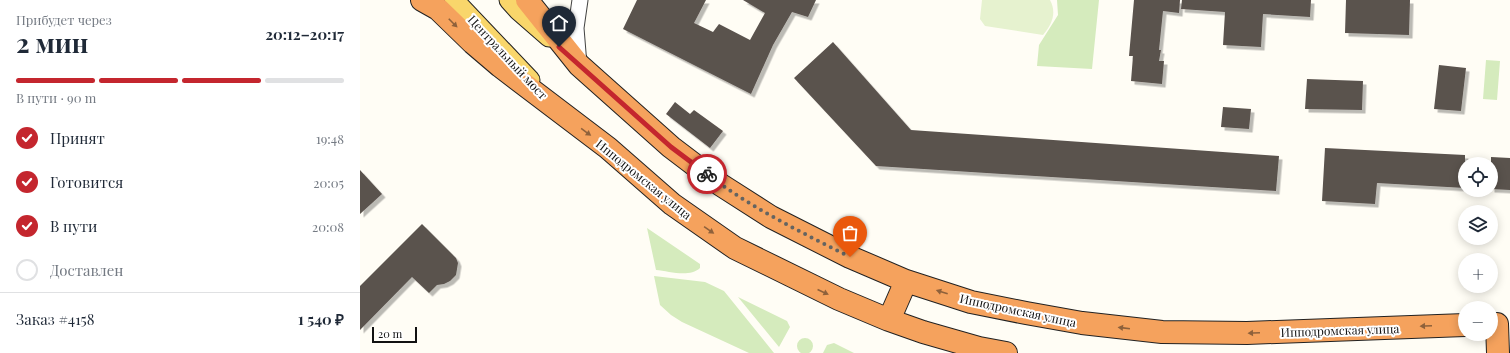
<!DOCTYPE html>
<html lang="ru">
<meta charset="utf-8">
<style>
:root{--surface:#fff;--page:#f6f6f7;--text:#1f2937;--muted:#747a83;--line:#e0e1e3;--accent:#c4262e}
body{margin:0;font-family:"Playfair Display",serif;background:var(--page);color:var(--text);height:100vh;display:flex;flex-direction:column;font-size:15px;white-space:nowrap}
*{box-sizing:border-box;margin:0}
p{font-size:13px;color:var(--muted)}
.icon{flex:none;width:22px;height:22px;fill:none;stroke:currentColor;stroke-width:2;stroke-linecap:round;stroke-linejoin:round}
.map{position:relative;flex:1;overflow:hidden}
.sheet{display:flex;flex-direction:column;background:var(--surface);width:360px}
.sheet>*{flex:none}
.fabs{position:absolute;left:1098px;top:157px;display:grid;gap:8px}
.fabs a{display:grid;place-items:center;width:40px;height:40px;border-radius:50%;background:var(--surface);box-shadow:0 2px 10px #0003;font-size:20px}
.scale{position:absolute;left:12px;bottom:10px;width:45px;box-sizing:border-box;padding-left:4px;border:2px solid #111;border-top:0;font-size:11px;line-height:14px;white-space:nowrap;color:#111;-webkit-text-stroke:3px #fff;paint-order:stroke}
.pin{position:absolute;display:grid;place-items:center;width:34px;height:34px;color:#fff;margin:-41px -17px;border-radius:50% 50% 50% 0;rotate:-45deg;box-shadow:0 0 4px #0007}
.pin .icon{rotate:45deg}
.courier{position:absolute;display:grid;place-items:center;width:40px;height:40px;margin:-20px;border:3px solid #c4262e;border-radius:50%;background:#fff;color:#222;box-shadow:0 1px 5px #0007}
.summary em{font-style:normal;font-weight:700}
.summary div{display:flex;flex-direction:column-reverse}
.summary{display:flex;align-items:center;justify-content:space-between;height:68px;padding:0 16px}
h1{font-size:26px;font-weight:700;line-height:30px}
.bar{display:grid;grid-template-columns:repeat(4,1fr);gap:6px 4px;align-content:center;height:48px;padding:0 16px}
.bar i{height:5px;border-radius:3px;background:var(--line)}
.bar .on{background:var(--accent)}
.bar p{grid-column:span 4}
.line{display:flex;align-items:center;gap:10px;padding:0 16px;border-top:1px solid var(--line)}
.line div{flex:1}
ol{padding:0 16px;list-style:none}
li{display:flex;align-items:center;gap:12px;height:44px}
li p{margin-inline-start:auto}
li .icon{padding:4px;border-radius:50%;background:var(--accent);color:#fff;stroke-width:4}
li:last-child{color:var(--muted)}
li i{width:22px;height:22px;border:2px solid var(--line);border-radius:50%}
main{display:flex;flex:1;min-height:0}
.map>svg:first-child{display:block}
.green{fill:#d5ebbd}
.pitch{fill:#e6f2cf}
.building{fill:#5a524d;filter:url(#shadow)}
.lines{fill:none;stroke-linecap:round;stroke-linejoin:round}
.minor-casing{stroke:#444;stroke-width:17}
.major-casing{stroke:#222;stroke-width:21}
.highway-casing{stroke:#222;stroke-width:24}
.minor{stroke:#fff;stroke-width:15}
.major{stroke:#f9d66b;stroke-width:19}
.highway{stroke:#f5a25d;stroke-width:22}
.oneway{fill:#8e613b}
.done{stroke:#646461;stroke-width:4;stroke-dasharray:0 7.2}
.route{stroke:#c4262e;stroke-width:5}
.labels{text-anchor:middle;dominant-baseline:central;stroke-width:4;stroke-linejoin:round;paint-order:stroke}
.street-label{font-size:12px;fill:#111;stroke:#fff}
</style>
<main>
<section class="sheet">
<div class="summary"><div><h1>2 мин</h1><p>Прибудет через</p></div><em>20:12–20:17</em></div>
<div class="bar"><i class="on"></i><i class="on"></i><i class="on"></i><i></i><p>В пути · 90 m</p></div>
<ol>
<li><svg class="icon" aria-label="check" viewBox="0 0 24 24"><path d="M5 12l5 5 9-10"/></svg>Принят<p>19:48</p></li>
<li><svg class="icon" aria-label="check" viewBox="0 0 24 24"><path d="M5 12l5 5 9-10"/></svg>Готовится<p>20:05</p></li>
<li><svg class="icon" aria-label="check" viewBox="0 0 24 24"><path d="M5 12l5 5 9-10"/></svg>В пути<p>20:08</p></li>
<li><i></i>Доставлен</li>
</ol>
<div class="line" style="height:52px"><div>Заказ #4158</div><b>1 540 ₽</b></div>
</section>
<div class="map">
<svg width="1150" height="353" viewBox="0 0 1150 353">
<defs>
<filter id="shadow"><feDropShadow dx="3.5" dy="3.5" stdDeviation="0" flood-color="#0004"/></filter>
</defs>
<rect width="100%" height="100%" fill="#fffdf5"/>
<path class="green" d="M697,0H739L732,69L677,66L679,45L698,15Z
M1126,60L1140,61L1137,100L1123,99Z
M287,228L340,264V268C329,278 309,271 296,270Z
M294,276L345,282L364,291L414,353H389L322,322L311,315L300,305Z
M378,297L427,321L430,327L419,347Z
M437 346a8 8 0 1 1 16 0a8 8 0 1 1-16 0Z
M474,343L494,353H463L467,345Z"/>
<path class="pitch" d="M622,0H690C697,13 692,24 683,35L625,26L620,19Z"/>
<path class="building" d="M277,0H346L334,23L353,32L359,24L390,40L405,13L383,0H456L448,17L432,12L413,45L391,94L263,29Z
M774,0H820L819,13L803,11L799,50H801L799,61H804L802,84L771,81L773,56H769Z
M822,0H951L950,17L903,14L901,47L863,45L865,12L821,9Z
M986,0H1050L1049,35L985,33Z
M473,42L551,130L919,156L916,191L516,166L434,78Z
M1079,65L1106,68L1101,111L1074,109Z
M947,79L1003,81L1002,110L945,109Z
M315,102L330,114L334,110L363,131L350,148L306,114Z
M863,107L891,109L889,129L861,127Z
M965,148L1105,155V188L1017,183L1015,204L962,201Z
M1131,157L1150,158V190L1131,189Z
M0,170L22,194L0,214Z
M62,224L96,258L98,263L96,275L90,281L84,284L77,285L69,293L52,277L0,330V286Z"/>
<g class="lines">
<g class="minor-casing">
<path id="minor" d="M219,65L216,28L220,0"/>
</g>
<g class="major-casing">
<path id="major" d="M94,0L170,80
M149,0L158,10L189,37"/>
</g>
<g class="highway-casing">
<path id="highway" d="M62,0L78,9L113,43L140,66L248,148L312,204L375,248L479,299L529,320L563,332L619,348L646,353
M167,0L219,65L311,147L361,185L411,217L490,257L546,281L611,302L666,313L722,323L802,332L887,333L1105,325
M529,320L546,281
M1137,324L1138,353"/>
</g>
<use href="#minor" class="minor"/>
<use href="#major" class="major"/>
<use href="#highway" class="highway"/>
</g>
<defs><path id="oneway-solid" d="M-6-.8H1V-3.2L6.5 0L1 3.2V.8H-6Z"/></defs>
<g class="oneway">
<use href="#oneway-solid" transform="translate(93 23) rotate(45)"/>
<use href="#oneway-solid" transform="translate(226 132) rotate(36)"/>
<use href="#oneway-solid" transform="translate(349 230) rotate(35)"/>
<use href="#oneway-solid" transform="translate(463 292) rotate(25)"/>
<use href="#oneway-solid" transform="translate(582 292) rotate(-162)"/>
<use href="#oneway-solid" transform="translate(1066 326) rotate(178)"/>
<use href="#oneway-solid" transform="translate(764 328) rotate(-173)"/>
<use href="#oneway-solid" transform="translate(894 333) rotate(178)"/>
</g>
<g class="lines">
<path class="done" d="M347,174C391,208 441,232 490,257"/>
<path class="route" d="M199,47L311,147L347,174"/>
</g>
<g class="labels">
<g class="street-label">
<text transform="translate(148 57) rotate(47)">Центральный мост</text>
<text transform="translate(284 179) rotate(39)">Ипподромская улица</text>
<text transform="translate(658 310) rotate(12)">Ипподромская улица</text>
<text transform="translate(980 330) rotate(-2)">Ипподромская улица</text>
</g>
</g>
</svg>
<div class="fabs">
<a><svg class="icon" aria-label="locate" viewBox="0 0 24 24"><circle cx="12" cy="12" r="6"/><path d="M12 2v4M12 18v4M2 12h4M18 12h4"/></svg></a>
<a><svg class="icon" aria-label="layers" viewBox="0 0 24 24"><path d="M12 4l9 5-9 5-9-5zM3 14l9 5 9-5"/></svg></a>
<a>+</a>
<a>−</a>
</div>
<div class="scale">20 m</div>
<div class="pin" style="left:490px;top:257px;background:#ea580c"><svg class="icon" aria-label="bag" viewBox="0 0 24 24"><path d="M5 8h14l-1 12H6zM9 8a3 3 0 0 1 6 0"/></svg></div>
<div class="pin" style="left:199px;top:47px;background:#1f2937"><svg class="icon" aria-label="home" viewBox="0 0 24 24"><path d="M3 11l9-7 9 7M6 9v11h12V9"/></svg></div>
<div class="courier" style="left:347px;top:174px"><svg class="icon" aria-label="bike" viewBox="0 0 24 24"><circle cx="6" cy="16" r="4"/><circle cx="18" cy="16" r="4"/><path d="M6 16l4-8h5l3 8M10 8l3 8H6M13 5h3"/></svg></div>
</div>
</main>
